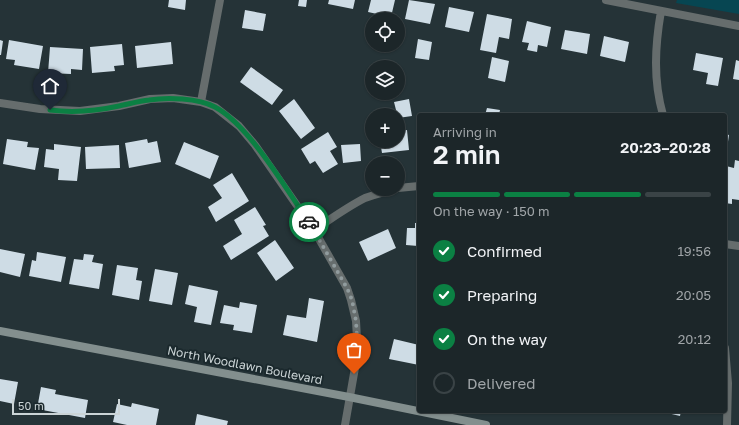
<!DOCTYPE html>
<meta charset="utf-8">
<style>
:root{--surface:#1c2629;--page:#293235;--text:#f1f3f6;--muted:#a0a5a8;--line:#3a4346;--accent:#0b8043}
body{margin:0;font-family:"Golos Text",sans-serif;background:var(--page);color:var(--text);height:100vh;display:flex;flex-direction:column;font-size:15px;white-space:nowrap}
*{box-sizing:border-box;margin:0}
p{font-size:13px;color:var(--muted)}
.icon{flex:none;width:22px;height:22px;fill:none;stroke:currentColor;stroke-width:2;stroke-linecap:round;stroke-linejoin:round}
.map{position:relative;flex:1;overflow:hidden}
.sheet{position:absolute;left:417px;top:113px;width:310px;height:300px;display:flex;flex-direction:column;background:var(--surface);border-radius:4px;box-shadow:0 1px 3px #0004,0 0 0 1px var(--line)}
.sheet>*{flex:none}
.buttons{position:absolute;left:365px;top:12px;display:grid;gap:8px}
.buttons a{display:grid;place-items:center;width:40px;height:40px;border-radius:50%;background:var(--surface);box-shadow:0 1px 3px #0004,0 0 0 1px var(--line);font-size:20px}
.scale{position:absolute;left:12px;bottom:10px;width:108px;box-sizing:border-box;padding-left:4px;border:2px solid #cbd4d6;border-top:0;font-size:11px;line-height:14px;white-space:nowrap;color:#cbd4d6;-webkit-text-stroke:3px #1b292d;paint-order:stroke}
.pin{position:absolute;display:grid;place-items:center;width:34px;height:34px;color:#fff;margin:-41px -17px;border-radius:50% 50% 50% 0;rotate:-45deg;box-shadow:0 0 4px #0007}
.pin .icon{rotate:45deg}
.courier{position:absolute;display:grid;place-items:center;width:40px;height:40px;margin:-20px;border:3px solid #0b8043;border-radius:50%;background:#fff;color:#222;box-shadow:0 1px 5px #0007}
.head em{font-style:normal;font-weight:600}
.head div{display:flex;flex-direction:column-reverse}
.head{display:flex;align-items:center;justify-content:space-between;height:68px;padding:0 16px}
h1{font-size:26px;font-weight:600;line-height:30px}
.bar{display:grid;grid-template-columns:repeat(4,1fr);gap:6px 4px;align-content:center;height:48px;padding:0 16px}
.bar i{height:5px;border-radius:3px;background:var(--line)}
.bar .on{background:var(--accent)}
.bar p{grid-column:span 4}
ol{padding:0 16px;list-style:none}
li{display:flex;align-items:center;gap:12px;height:44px}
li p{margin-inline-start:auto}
li .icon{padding:4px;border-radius:50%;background:var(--accent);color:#fff;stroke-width:4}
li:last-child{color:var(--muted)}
li i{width:22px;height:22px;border:2px solid var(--line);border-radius:50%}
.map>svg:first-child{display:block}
.green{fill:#074652}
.building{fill:#cedce5}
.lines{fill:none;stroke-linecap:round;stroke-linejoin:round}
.street{stroke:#666d6d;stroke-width:8}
.secondary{stroke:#838f8e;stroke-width:8}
.done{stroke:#919c9e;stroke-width:4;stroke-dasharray:0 7.2}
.route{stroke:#0b8043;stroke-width:5}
.labels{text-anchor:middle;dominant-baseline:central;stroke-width:4;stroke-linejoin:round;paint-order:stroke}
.street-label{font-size:12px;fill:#cbd4d6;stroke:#1b292d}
</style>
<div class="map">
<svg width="739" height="425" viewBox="0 0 739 425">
<rect width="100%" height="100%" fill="#253337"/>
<path class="green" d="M677,0H739V14L676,3Z"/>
<path class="building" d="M169,0H186L185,10L168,7Z
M299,0H307L306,7L298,6Z
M329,0H355L353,9L328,4Z
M371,0H395L391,17L368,12Z
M409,0L435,4L430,24L405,19Z
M449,7L474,12L469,32L445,27Z
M245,10L266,14L263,31L242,28Z
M487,14L512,19L509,39L499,37L496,53L480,50Z
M527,21L551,27L547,47L538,45L537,52L527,50L529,43L522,42Z
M565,30L590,34L587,54L561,49Z
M604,36L629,42L625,62L600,56Z
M418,39L432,42L429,60L415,58Z
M0,40L3,41L1,55H0Z
M9,40L43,46L39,69L14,65L15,60L6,59Z
M171,42L173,64L137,68L135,46Z
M122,44L124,65L114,66L115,71L92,73L90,47Z
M50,47L83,49L82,70L71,69V74L48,73Z
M696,53L723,58L718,86L706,84L708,73L693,70Z
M492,57L509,61L505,82L488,78Z
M736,60L739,61V80L733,79Z
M251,67L283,90L272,105L240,82Z
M294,99L315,128L301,139L279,111Z
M409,99L412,116L398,118L394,102Z
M487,108L500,110L499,115H485Z
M407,130L409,150L382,153L380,141H398V131Z
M328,132L337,147L330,151L338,164L323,173L315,161L310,164L301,149Z
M725,134L729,135L726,155H725Z
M7,139L28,142L27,147L39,148L35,170L3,164Z
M147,139L148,143L157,141L161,162L129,168L125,143Z
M184,142L219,156L210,179L175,164Z
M54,144L81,147L77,181L58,180L59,169L44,167L46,149L54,150Z
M360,144L361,161L343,163L341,145Z
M119,145L120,168L86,169L85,147Z
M735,160L739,161V200L732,199V204L725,203V173L726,166L734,168Z
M232,173L249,201L216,222L208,207L222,198L213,185Z
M255,207L266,225L263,226L269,236L231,260L223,246L242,234L234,220Z
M415,223H419V252H417L418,246L406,245L407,228H415Z
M388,229L396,248L368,261L359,242Z
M275,240L294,268L276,281L257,253Z
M0,249L25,254L20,277L0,272Z
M37,252L66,257L61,282L29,276L32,260L36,261Z
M84,254L94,255L92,262L103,264L99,289L69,284L74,259L83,260Z
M117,265L138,268L136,280L142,281L139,300L112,295Z
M155,269L178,273L172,305L149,301Z
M189,285L218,291L211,325L194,322L197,307L185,304Z
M309,298L324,301L317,342L283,335L287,315L306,318Z
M240,302L257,305L252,333L233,330L234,325L220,323L224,305L239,308Z
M394,339L419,345V365L389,359Z
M0,379L18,382L14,404L0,401Z
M41,387L56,390L55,394L88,400L85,418L37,409Z
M132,403L159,409L156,425H127L113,422L117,404L131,407Z
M659,411H681L680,416Z
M197,414L228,421L227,425H195Z"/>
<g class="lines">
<path class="street" d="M606,0L739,26
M661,11C655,46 653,80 663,115
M201,102L220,0
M0,103L40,109L80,111L119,106L150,99L173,98L201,102L215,107L239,126L255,145L314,230L347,288L351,300L356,321L357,339L356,362L345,425
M398,188L419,186
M314,230C331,219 347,207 365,198C375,194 385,192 395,189
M725,244L739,246
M725,348L728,383L727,425"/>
<path class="secondary" d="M0,331L349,397L486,425"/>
</g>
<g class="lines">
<path class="done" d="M309,222L347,288L352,300L356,321L357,339L354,374"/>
<path class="route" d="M50,110C73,113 96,111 119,106C129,104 139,101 149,100C167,97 198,98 215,107C249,125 286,189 309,222"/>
</g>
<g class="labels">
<g class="street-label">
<text transform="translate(245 365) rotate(11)">North Woodlawn Boulevard</text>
</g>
</g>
</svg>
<div class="buttons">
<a><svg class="icon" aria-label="locate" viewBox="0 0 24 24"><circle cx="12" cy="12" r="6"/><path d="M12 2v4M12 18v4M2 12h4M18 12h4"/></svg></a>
<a><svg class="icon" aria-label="layers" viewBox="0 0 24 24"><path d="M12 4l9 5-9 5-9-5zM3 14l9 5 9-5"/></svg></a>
<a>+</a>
<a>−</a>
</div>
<div class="scale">50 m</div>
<div class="pin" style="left:354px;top:374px;background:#ea580c"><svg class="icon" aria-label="bag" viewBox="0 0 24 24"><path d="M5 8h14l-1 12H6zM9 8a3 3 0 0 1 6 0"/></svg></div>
<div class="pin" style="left:50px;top:110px;background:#1f2937"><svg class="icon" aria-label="home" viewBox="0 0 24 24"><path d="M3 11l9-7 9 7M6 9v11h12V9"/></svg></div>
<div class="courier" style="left:309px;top:222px"><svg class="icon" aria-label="car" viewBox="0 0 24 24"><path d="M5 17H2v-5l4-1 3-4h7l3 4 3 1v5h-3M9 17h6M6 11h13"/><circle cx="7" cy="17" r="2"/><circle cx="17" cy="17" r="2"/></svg></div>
<section class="sheet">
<div class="head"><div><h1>2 min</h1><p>Arriving in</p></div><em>20:23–20:28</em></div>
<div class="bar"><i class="on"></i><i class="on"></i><i class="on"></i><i></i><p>On the way · 150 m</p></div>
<ol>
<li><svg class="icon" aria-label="check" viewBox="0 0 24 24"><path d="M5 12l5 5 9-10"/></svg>Confirmed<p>19:56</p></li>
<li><svg class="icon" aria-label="check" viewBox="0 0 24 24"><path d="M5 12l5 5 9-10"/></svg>Preparing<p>20:05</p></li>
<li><svg class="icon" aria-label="check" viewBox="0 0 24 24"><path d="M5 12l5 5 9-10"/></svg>On the way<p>20:12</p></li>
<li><i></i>Delivered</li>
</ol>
</section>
</div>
